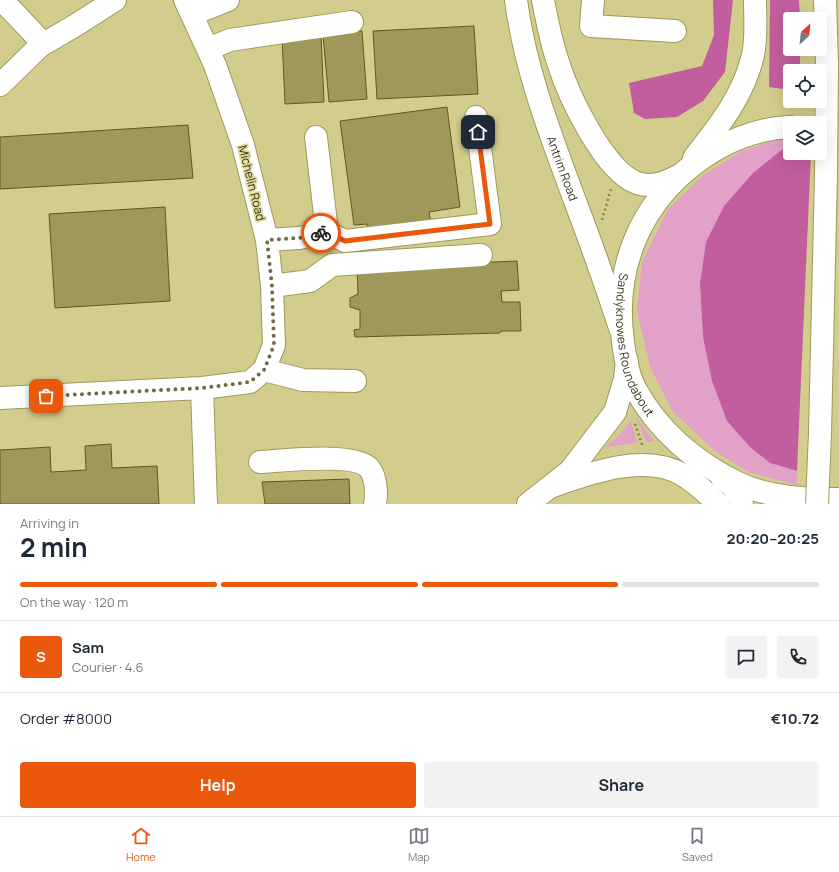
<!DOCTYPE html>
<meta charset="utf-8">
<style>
:root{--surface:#fff;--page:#f2f2f3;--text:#1f2937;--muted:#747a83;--line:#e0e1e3;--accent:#ea580c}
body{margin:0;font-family:Manrope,sans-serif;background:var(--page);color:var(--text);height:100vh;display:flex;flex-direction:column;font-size:15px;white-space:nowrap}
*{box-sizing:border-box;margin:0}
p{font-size:13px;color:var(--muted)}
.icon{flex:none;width:22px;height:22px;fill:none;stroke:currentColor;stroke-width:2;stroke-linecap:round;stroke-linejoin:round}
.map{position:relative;height:504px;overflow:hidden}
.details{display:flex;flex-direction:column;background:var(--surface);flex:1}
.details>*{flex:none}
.needle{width:26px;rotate:27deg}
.buttons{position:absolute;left:783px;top:12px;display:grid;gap:8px}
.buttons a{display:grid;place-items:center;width:44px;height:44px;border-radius:4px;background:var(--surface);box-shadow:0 4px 16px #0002;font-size:20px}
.pin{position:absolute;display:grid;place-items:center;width:34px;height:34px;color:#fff;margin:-17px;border-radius:8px;box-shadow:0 2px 6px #0006}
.courier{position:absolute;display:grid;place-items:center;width:40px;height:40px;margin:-20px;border:3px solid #ea580c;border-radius:50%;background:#fff;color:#222;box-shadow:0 1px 5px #0007}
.headline em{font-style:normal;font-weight:700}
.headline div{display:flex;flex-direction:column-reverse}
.headline{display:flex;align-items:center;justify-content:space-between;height:68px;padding:0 20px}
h1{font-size:26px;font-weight:700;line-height:30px}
.bar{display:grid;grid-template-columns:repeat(4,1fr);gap:6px 4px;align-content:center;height:48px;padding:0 20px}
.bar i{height:5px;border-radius:3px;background:var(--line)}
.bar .active{background:var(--accent)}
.bar p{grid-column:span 4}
.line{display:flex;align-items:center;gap:10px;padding:0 20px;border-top:1px solid var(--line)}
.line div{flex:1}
.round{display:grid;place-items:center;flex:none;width:42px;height:42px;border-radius:4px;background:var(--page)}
.action{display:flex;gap:8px;margin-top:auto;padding:8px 20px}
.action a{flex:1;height:46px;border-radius:4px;background:var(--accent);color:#fff;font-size:16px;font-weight:700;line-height:46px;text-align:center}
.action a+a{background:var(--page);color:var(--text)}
.dock{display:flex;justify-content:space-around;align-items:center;height:56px;border-top:1px solid var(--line);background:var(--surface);font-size:11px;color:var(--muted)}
.dock a{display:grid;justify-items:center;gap:2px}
.dock .active{color:var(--accent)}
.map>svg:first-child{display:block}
.green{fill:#e2a2c7}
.forest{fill:#c35e9e}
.building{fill:#9e995b;stroke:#605a1a}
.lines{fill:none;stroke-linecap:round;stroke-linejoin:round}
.minor-casing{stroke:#9f995b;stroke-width:24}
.major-casing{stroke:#9f995b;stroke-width:24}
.highway-casing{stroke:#9f995b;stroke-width:24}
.path{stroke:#868255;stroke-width:2.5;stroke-dasharray:2 3;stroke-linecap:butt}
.minor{stroke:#fff;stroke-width:22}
.major{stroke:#fff;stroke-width:22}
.highway{stroke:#fff;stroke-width:22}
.highway-bridge-casing{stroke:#9f995b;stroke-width:24;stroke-linecap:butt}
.highway-bridge{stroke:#fff;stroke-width:22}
.done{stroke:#6e6b44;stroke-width:4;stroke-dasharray:0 7.2}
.route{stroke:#ea580c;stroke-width:5}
.labels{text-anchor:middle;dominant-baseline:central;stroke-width:3.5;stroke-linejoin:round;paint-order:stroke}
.street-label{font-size:12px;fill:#38361c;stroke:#e0da9a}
</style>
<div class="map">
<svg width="839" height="504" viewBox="0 0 839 504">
<rect width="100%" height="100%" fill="#d3cd8d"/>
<path class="green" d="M781,138H790V147L784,148L700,284L703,337L712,381L770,463L797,471V485L748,472L716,452L673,412L650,367L637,311L642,262L668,209L703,175L742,151Z
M636,417L655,442H646Z
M631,421L637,443L605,447L621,433Z"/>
<path class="forest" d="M713,0H733L725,72L703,101L677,117L645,119L634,113L629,83L702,66L714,35Z
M770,0H799L800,19H790V49H800V71H790V90L769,87Z
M790,147V153H811L797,471L770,463L750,447L727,421L712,381L703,337L700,284L706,242L724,206L753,173L784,148Z"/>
<path class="building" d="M474,26L478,94L377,99L373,31Z
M362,31L367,99L329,102L323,35Z
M321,35L324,102L285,104L282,37Z
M447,107L460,207L429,212L431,223L368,231L367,224L354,225L340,121Z
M188,125L193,178L0,189V137Z
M165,207L170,301L55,308L49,214Z
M517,261L519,290L501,291L502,302H520L521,331H501L500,333L355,337L354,330L360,329V310L350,307V298L358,294L357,268Z
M111,444L112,468L157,466L159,504H0V450L50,447L51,472L86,470L85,446Z
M349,479L350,504H265L262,482Z"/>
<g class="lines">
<g class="minor-casing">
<path id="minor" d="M593,0L591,26L675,31
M193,14L228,0
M40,46L76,25L115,0
M208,49L230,40L352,22
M0,85L40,46L37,37L2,0
M316,137L327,232
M267,240L299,238L327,232L345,241L490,224L476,117
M272,286L310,281L332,265L481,255
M264,370L303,380L355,381
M202,388L206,504
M0,398L202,388L250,382L264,370L274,345L272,286L267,240L243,145L215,65L185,0
M260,462C282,461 355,452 369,468C376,476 377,494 375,504"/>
</g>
<g class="major-casing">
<g id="major">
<path id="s1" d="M516,0C525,70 551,136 575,201C591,243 606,285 620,328"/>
<path d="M543,0C547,21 551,42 558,62C568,95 604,171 637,183C652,188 664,183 678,176"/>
<path d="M528,504L570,471L615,412L625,379L627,361"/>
</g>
</g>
<g class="highway-casing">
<g id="highway">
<path d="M825,0L827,64"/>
<path id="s2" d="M790,127C757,128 724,142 698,161C639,204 613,270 623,342C625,357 628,375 635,388C657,430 696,463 738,483C769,498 806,499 839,499"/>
<path d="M694,158C719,126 744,95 753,55C757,37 755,18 755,0"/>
<path d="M820,433L826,174"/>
<path d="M722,478L733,487L742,504"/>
<path d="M550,487C587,474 645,452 683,475C696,483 707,493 718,504"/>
</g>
</g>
<path class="path" d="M602,220L611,189
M635,424L643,447"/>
<use href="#minor" class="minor"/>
<use href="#major" class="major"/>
<use href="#highway" class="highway"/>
<g class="highway-bridge-casing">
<path id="highway-bridge" d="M826,174L827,64
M817,504L820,433"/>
</g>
<use href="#highway-bridge" class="highway-bridge"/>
</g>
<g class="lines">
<path class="done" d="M46,396L202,388L250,382L264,370L274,345L272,286L267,240L299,238L321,233"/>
<path class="route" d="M321,233L327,232L345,241L490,224L478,132"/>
</g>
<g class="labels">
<g class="street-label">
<text stroke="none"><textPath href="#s1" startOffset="175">Antrim Road</textPath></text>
<text transform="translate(252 183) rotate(76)">Michelin Road</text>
<text stroke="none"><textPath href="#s2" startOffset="311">Sandyknowes Roundabout</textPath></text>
</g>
</g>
</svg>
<div class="buttons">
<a><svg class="needle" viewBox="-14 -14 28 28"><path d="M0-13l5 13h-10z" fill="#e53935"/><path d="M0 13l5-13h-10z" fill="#747a83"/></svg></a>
<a><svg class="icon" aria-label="locate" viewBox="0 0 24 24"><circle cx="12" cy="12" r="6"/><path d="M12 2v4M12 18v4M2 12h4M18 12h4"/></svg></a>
<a><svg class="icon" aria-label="layers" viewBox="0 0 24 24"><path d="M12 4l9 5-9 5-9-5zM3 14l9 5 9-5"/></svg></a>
</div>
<div class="pin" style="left:46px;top:396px;background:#ea580c"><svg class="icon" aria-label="bag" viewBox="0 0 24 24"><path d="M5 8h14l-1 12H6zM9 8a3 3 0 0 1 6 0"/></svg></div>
<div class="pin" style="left:478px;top:132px;background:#1f2937"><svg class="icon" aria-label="home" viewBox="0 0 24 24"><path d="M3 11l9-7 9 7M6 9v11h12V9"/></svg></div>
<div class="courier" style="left:321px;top:233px"><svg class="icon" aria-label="bike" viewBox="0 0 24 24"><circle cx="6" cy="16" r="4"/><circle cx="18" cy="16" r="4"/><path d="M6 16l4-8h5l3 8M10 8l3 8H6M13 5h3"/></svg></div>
</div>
<section class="details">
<div class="headline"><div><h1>2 min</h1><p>Arriving in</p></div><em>20:20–20:25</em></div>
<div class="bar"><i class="active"></i><i class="active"></i><i class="active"></i><i></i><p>On the way · 120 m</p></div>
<div class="line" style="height:72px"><b class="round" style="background:var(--accent);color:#fff">S</b><div><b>Sam</b><p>Courier · 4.6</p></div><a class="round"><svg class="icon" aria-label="chat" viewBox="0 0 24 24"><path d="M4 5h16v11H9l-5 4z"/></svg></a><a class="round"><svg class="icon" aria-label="phone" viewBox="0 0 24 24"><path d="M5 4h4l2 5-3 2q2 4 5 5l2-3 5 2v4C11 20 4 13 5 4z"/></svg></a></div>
<div class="line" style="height:52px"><div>Order #8000</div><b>€10.72</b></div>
<div class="action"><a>Help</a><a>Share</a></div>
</section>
<nav class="dock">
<a class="active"><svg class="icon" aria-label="home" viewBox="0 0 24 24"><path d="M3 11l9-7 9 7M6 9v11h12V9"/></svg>Home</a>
<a><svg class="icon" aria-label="map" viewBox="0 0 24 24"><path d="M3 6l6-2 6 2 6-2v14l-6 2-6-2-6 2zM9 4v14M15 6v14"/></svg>Map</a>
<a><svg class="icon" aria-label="saved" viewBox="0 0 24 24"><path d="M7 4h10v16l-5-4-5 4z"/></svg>Saved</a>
</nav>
